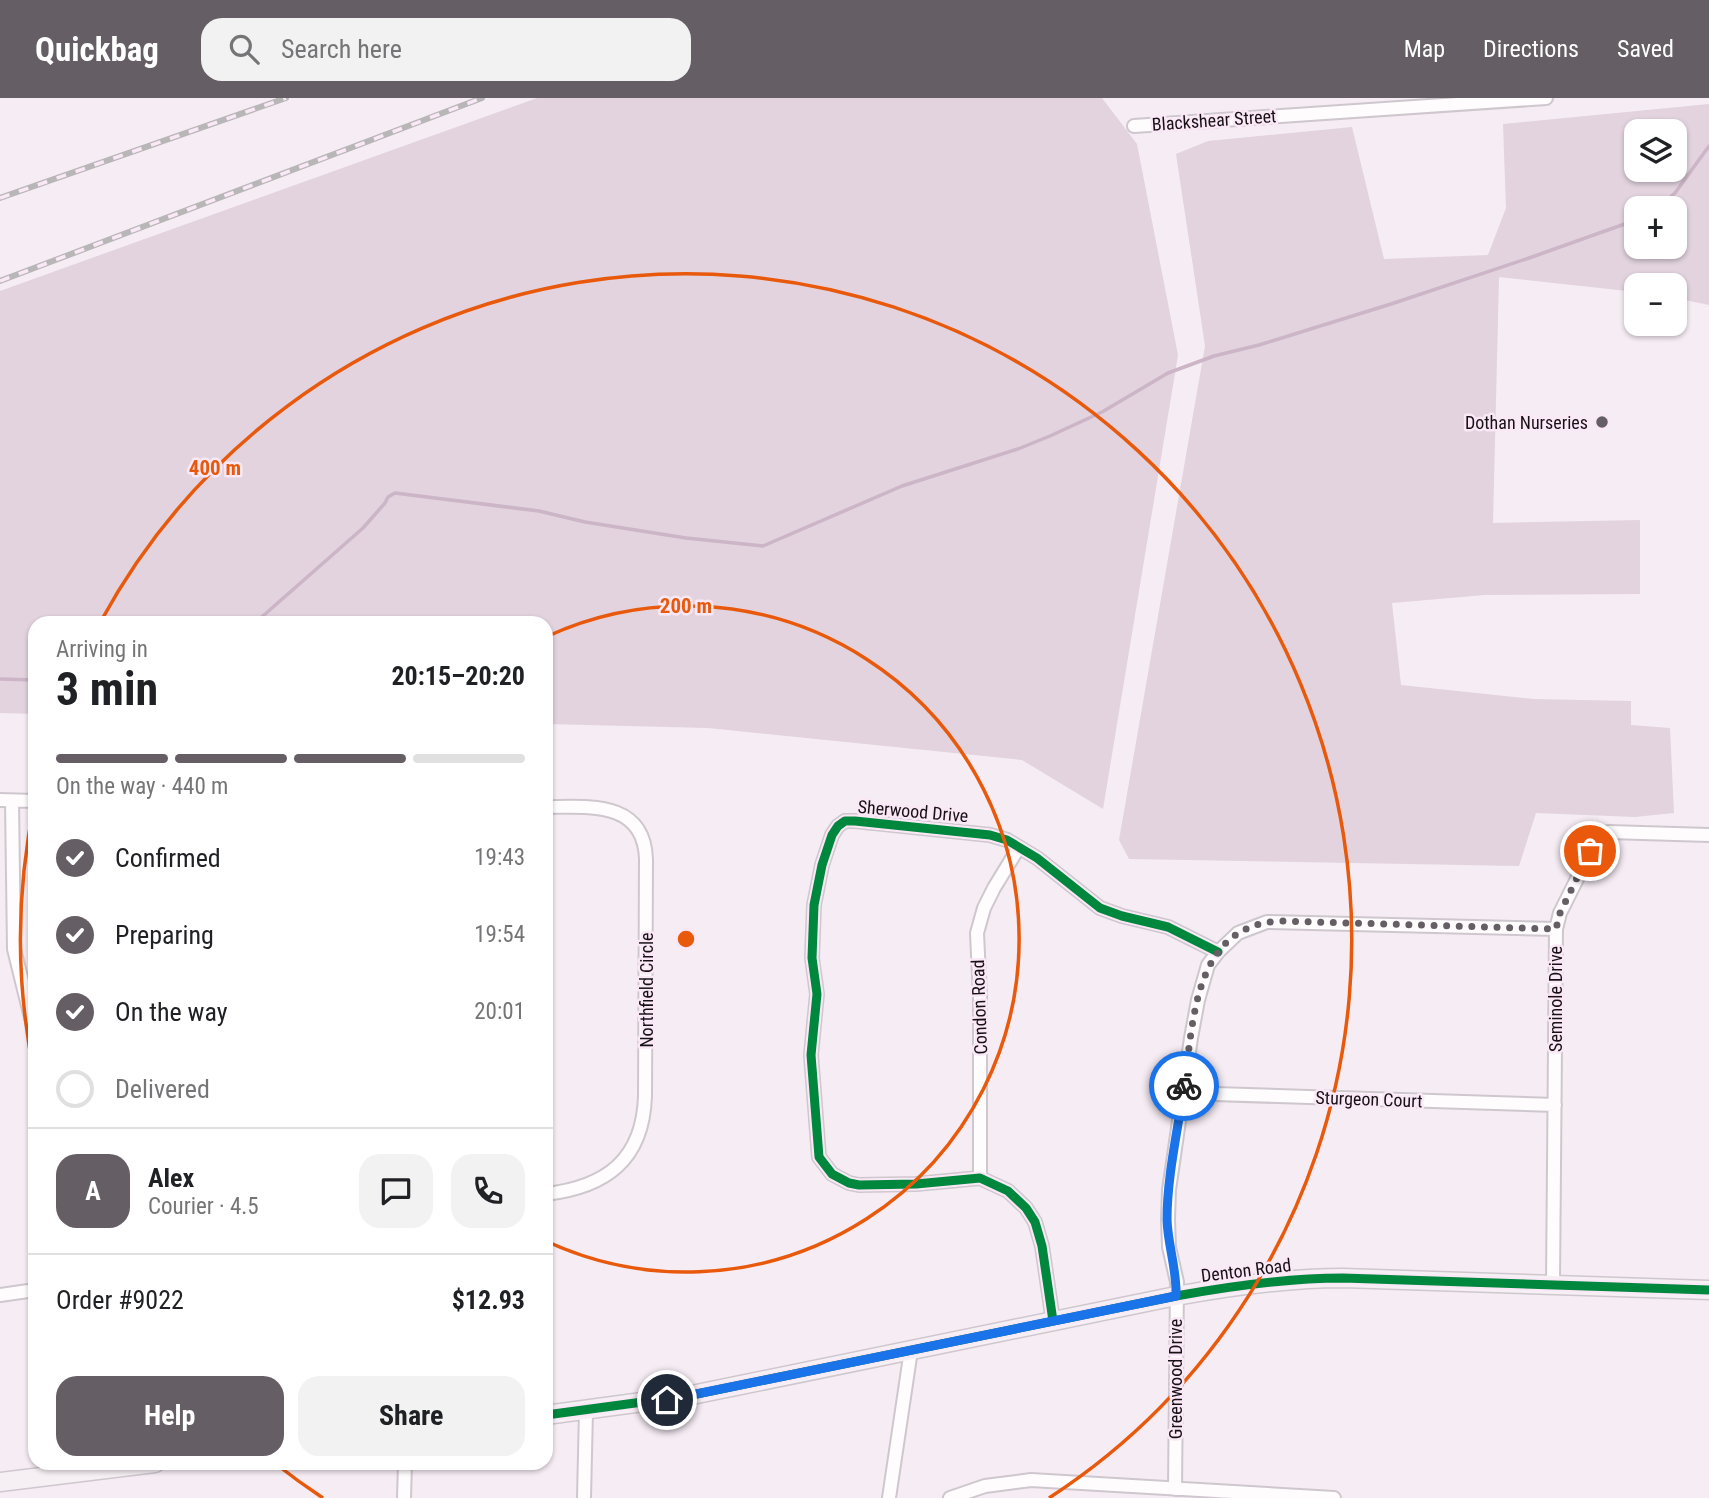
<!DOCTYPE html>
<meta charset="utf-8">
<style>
:root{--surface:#fff;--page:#f2f2f2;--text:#202124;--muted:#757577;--line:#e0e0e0;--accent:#655e64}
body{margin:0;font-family:"Roboto Condensed",sans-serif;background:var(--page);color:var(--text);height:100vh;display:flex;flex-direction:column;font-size:26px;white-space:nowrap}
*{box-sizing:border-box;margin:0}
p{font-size:23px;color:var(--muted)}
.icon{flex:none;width:38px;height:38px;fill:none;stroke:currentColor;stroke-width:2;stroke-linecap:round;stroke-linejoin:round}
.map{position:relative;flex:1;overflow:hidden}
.panel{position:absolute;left:28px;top:518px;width:525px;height:854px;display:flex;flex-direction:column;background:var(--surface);border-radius:21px;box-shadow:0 2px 5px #0004}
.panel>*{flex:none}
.fabs{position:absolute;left:1624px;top:21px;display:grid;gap:14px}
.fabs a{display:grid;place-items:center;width:63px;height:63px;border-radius:14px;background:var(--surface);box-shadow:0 2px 5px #0004;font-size:35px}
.pin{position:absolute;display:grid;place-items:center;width:60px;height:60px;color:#fff;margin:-30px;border:4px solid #fff;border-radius:50%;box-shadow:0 2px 7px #0007}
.courier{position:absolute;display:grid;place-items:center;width:70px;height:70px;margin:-35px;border:5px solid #1a73e8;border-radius:50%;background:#fff;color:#222;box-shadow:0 2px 9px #0007}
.headline em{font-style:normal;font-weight:700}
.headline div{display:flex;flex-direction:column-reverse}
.headline{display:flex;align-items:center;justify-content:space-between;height:119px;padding:0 28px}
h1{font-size:46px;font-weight:700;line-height:52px}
.bar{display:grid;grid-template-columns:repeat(4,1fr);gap:10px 7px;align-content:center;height:84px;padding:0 28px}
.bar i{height:9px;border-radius:5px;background:var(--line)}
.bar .active{background:var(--accent)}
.bar p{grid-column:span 4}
.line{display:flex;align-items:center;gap:18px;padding:0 28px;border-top:2px solid var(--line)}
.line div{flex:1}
.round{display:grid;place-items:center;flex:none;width:74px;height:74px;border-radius:21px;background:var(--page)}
ol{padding:0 28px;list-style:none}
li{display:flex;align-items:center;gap:21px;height:77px}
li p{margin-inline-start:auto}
li .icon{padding:7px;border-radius:50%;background:var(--accent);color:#fff;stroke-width:4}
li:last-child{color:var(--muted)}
li i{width:38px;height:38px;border:4px solid var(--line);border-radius:50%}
.action{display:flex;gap:14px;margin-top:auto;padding:14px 28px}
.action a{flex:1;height:80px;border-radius:21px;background:var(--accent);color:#fff;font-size:28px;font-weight:700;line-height:80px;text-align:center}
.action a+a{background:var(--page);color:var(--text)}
header{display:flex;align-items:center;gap:42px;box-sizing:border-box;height:98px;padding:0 35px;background:var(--accent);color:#fff}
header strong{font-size:33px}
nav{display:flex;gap:38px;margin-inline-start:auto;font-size:24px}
.search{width:490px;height:63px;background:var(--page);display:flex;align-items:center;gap:18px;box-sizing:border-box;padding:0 24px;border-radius:21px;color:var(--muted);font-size:26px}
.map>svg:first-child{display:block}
.green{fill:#e2d3df;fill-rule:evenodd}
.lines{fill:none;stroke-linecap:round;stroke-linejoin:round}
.stream{stroke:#cbb5c6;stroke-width:3.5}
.street-casing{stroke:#cfc7ce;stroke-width:16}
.secondary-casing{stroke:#cfc7ce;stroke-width:21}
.street{stroke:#fefcfd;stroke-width:12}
.secondary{stroke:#f6f0f5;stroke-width:18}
.rail-casing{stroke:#b9b6b8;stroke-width:6}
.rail{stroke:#fae8f7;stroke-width:3.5;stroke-dasharray:10;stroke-linecap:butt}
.cycleway-casing{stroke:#fae8f7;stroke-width:13}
.cycleway{stroke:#00873e;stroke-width:9}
.done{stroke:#655e64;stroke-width:7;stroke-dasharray:0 12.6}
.route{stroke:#1a73e8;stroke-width:9}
.ring{fill:none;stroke:#e8590c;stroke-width:3.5}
.poi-dot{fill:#655e64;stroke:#fae8f7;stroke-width:2.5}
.labels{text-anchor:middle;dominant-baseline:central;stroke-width:5;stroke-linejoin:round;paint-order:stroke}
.street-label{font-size:18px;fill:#171116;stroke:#fae8f7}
.poi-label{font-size:18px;fill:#171116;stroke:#fae8f7;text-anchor:end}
.centre{fill:#e8590c;stroke:#fae8f7;stroke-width:3.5}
.ring-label{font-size:21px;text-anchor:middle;font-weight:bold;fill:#e8590c;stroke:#fae8f7;stroke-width:5;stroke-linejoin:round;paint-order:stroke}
</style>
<header>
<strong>Quickbag</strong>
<div class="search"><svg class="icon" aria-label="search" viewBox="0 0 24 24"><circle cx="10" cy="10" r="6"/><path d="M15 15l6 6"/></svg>Search here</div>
<nav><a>Map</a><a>Directions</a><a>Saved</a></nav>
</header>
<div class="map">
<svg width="1709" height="1400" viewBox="0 0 1709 1400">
<rect width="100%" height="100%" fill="#f6ecf4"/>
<path class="green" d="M537,0H1102L1137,46L1178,257L1103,711L1022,662L708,630L546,626V525H35V616L0,615V193Z
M1709,6V207L1675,200V187H1636V194L1499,179L1493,425L1640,422V496L1485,497L1392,505L1401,587L1534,601L1631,603V627L1670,630L1674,715L1635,719L1536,715L1519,768L1129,761L1119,742L1205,248L1176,56L1208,43L1352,29L1384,161L1488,157L1506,110L1503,26ZM1636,33H1675V72H1636ZM1636,110H1675V149H1636Z"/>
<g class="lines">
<path class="stream" d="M1658,110L1675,95L1709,48
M255,525L363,430L385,405L388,399L395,395L539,413L585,424L686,440L763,448L902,388L1018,351L1050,338L1102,314L1168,275L1214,258L1259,247L1391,206L1532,159L1636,122
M0,581L35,582"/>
<g class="street-casing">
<path id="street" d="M1134,28L1546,0
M0,702L35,703
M12,703L14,851L35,936
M546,709C588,709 644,702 646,761L645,998C643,1062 606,1089 546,1096
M1183,995L1555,1007
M980,1080V899L977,835L984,810L994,790L1019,749
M1553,1186L1556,831L1560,815L1597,741L1602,736L1609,734L1709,737
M0,1197L35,1192
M1053,1223L1042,1148L1035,1124L1026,1110L1008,1093L980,1080L916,1086L859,1087L849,1085L832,1076L819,1059L811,957L817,896L812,860L814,807L822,767L832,737L838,728L845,723H855L990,737L1007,742L1037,760L1100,810L1122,818L1168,829L1218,854
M1175,1391L1177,1184L1169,1149L1168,1121L1169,1092L1191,940L1198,902L1208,867L1218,854L1238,835L1267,824L1556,831
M404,1400L405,1365
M584,1400L586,1312
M889,1400L911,1252
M950,1400L985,1388L1031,1382L1334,1400"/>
</g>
<g class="secondary-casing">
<path id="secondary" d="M546,1317L687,1298L1176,1198C1231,1188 1287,1180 1343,1180L1709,1192
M0,1384L155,1365"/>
</g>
<use href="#street" class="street"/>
<use href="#secondary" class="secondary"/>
<g class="rail-casing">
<path id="rail" d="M0,100L286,0
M0,183L482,0"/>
</g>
<use href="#rail" class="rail"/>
<g class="cycleway-casing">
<path id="cycleway" d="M1053,1223L1042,1148L1035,1124L1026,1110L1008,1093L980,1080L916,1086L859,1087L849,1085L832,1076L819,1059L811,957L817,896L812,860L814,807L822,767L832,737L838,728L845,723H855L990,737L1007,742L1037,760L1100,810L1122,818L1168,829L1218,854
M546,1317L687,1298L1176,1198C1231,1188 1287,1180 1343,1180L1709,1192"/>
</g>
<use href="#cycleway" class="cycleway"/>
</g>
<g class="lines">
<path class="done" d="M1184,988C1194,922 1193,827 1281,823L1556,831L1560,815L1590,753"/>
<path class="route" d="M667,1302L1176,1198C1177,1172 1168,1148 1167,1122C1167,1078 1178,1032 1184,988"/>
</g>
<g class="ring">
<path d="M548 538A333 333 0 1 1 548 1144"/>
<path d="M323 1400A666 666 0 0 1 276 1366M35 979A666 666 0 0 1 35 703M101 523A666 666 0 1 1 1049 1400"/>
</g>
<circle class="poi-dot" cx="1602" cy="324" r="7"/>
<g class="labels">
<g class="street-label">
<text transform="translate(1214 22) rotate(-4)">Blackshear Street</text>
<text transform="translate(913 713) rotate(5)">Sherwood Drive</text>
<text transform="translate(646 892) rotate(-90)">Northfield Circle</text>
<text transform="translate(1555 901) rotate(-90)">Seminole Drive</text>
<text transform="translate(979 909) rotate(-92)">Condon Road</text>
<text transform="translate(1369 1001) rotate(2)">Sturgeon Court</text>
<text transform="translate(1246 1172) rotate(-7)">Denton Road</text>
<text transform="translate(1175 1281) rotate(-90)">Greenwood Drive</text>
</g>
<g class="poi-label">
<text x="1588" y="324">Dothan Nurseries</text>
</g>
</g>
<circle cx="686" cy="841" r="10" class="centre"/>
<g class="ring-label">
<text x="215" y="377">400 m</text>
<text x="686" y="515">200 m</text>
</g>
</svg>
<div class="fabs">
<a><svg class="icon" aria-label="layers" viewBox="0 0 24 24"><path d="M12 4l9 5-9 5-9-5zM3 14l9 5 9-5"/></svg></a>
<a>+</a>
<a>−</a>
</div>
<div class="pin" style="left:1590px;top:753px;background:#ea580c"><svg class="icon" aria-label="bag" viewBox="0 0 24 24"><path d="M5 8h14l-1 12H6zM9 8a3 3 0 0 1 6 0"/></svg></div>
<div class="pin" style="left:667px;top:1302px;background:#1f2937"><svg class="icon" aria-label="home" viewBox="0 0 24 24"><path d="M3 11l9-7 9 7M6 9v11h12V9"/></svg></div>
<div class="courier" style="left:1184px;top:988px"><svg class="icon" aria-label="bike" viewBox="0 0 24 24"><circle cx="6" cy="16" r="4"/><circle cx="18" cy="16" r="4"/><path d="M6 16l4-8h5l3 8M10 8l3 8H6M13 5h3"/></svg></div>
<section class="panel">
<div class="headline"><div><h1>3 min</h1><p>Arriving in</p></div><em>20:15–20:20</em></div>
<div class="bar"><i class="active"></i><i class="active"></i><i class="active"></i><i></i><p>On the way · 440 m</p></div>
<ol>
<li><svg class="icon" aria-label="check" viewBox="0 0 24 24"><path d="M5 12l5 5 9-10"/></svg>Confirmed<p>19:43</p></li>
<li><svg class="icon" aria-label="check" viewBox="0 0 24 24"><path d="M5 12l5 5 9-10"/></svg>Preparing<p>19:54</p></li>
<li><svg class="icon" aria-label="check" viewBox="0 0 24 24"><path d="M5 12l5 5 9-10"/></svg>On the way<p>20:01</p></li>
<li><i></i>Delivered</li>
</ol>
<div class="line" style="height:126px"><b class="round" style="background:var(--accent);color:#fff">A</b><div><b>Alex</b><p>Courier · 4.5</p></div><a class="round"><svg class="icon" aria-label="chat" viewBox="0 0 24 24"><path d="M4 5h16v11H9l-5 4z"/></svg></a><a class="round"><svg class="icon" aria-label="phone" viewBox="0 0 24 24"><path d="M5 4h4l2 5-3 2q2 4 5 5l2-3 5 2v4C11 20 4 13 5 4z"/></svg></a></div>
<div class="line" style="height:91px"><div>Order #9022</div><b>$12.93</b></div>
<div class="action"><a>Help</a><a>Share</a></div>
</section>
</div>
